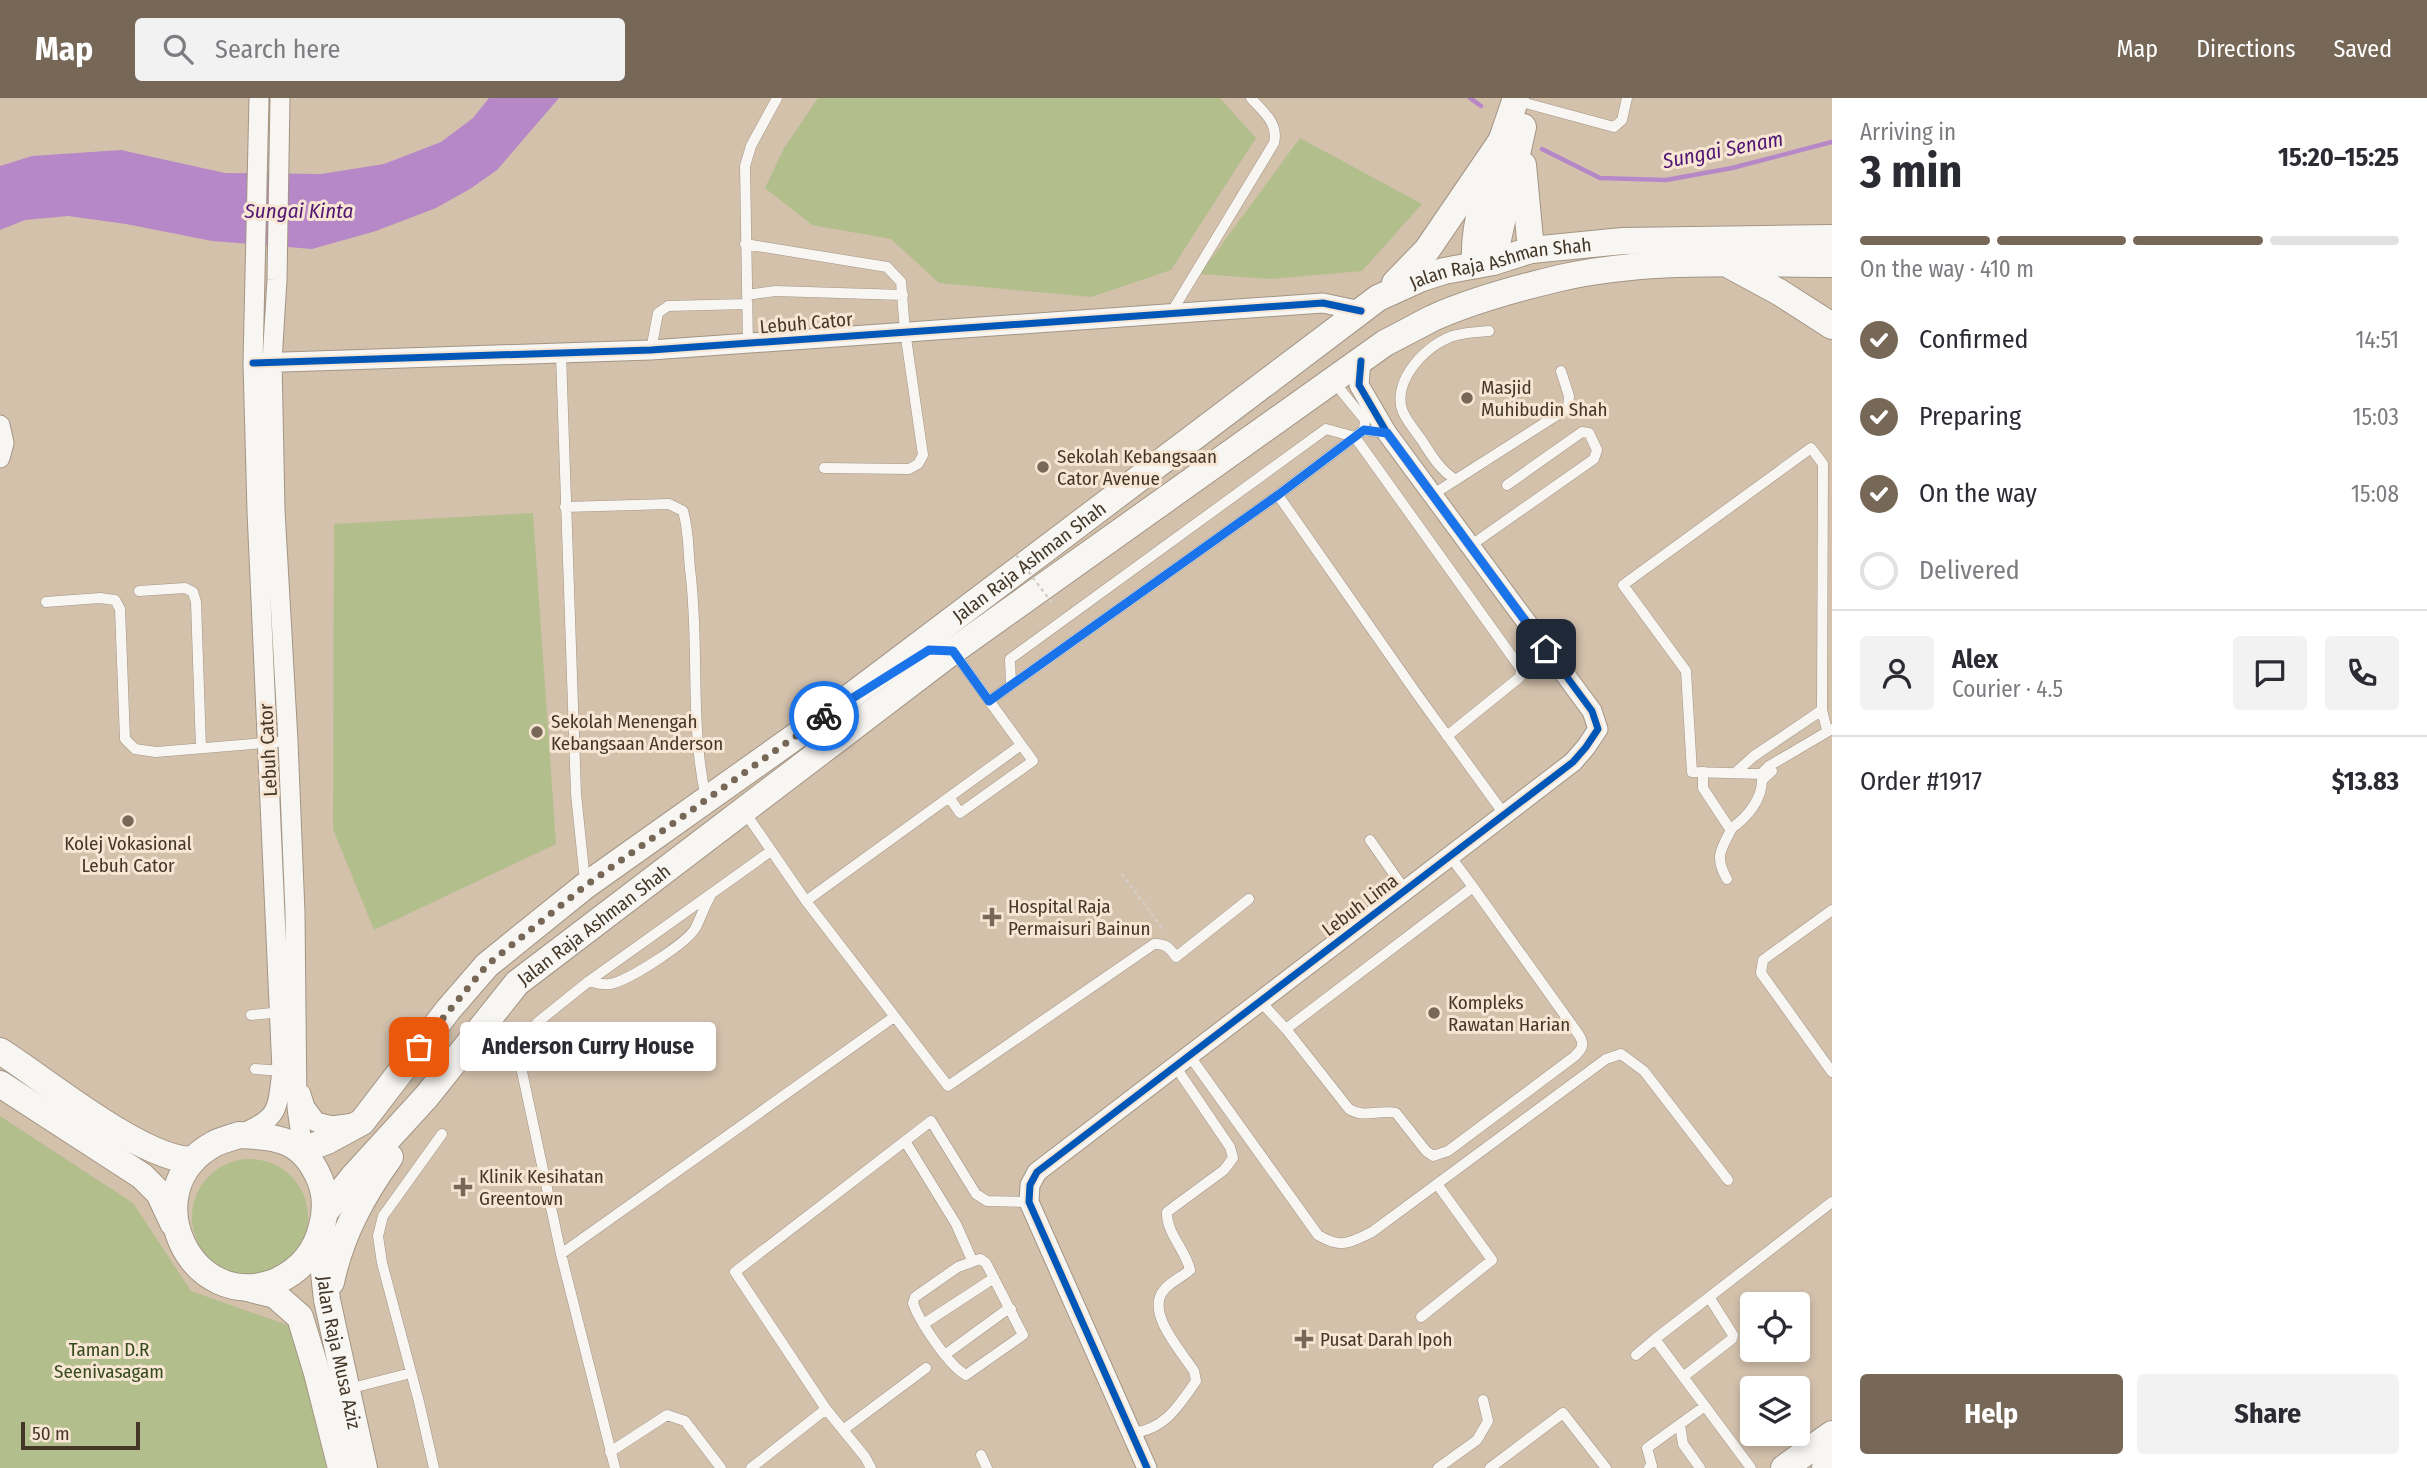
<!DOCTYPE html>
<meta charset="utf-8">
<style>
:root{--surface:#fff;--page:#f2f2f3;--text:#2b2b33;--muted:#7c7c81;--line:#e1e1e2;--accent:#766756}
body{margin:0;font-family:"Fira Sans Condensed",sans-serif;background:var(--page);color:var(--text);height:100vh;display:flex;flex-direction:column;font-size:26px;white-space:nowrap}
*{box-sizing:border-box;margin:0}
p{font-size:23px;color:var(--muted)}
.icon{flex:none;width:38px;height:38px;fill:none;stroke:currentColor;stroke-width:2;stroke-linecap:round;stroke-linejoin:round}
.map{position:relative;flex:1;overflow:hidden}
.details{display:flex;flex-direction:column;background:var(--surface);width:595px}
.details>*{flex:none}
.fabs{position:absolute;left:1740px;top:1194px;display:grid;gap:14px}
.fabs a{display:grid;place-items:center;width:70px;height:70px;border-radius:7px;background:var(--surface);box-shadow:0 4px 10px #0003;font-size:35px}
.scale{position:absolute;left:21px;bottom:18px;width:119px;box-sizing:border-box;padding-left:7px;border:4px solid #443727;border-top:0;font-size:19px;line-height:24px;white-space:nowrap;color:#443727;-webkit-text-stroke:5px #f7e6d3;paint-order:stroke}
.pin{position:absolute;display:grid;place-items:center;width:60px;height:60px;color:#fff;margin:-30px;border-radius:14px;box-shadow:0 4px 10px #0006}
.courier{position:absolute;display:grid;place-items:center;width:70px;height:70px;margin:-35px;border:5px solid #1a73e8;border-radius:50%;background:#fff;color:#222;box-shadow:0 2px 9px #0007}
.bubble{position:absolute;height:49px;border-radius:7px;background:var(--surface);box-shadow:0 4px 10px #0003;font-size:23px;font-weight:700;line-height:49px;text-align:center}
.summary em{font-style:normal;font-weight:700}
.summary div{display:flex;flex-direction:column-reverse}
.summary{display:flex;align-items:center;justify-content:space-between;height:119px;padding:0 28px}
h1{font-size:46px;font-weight:700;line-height:52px}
.bar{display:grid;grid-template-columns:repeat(4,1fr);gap:10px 7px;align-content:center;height:84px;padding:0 28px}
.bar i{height:9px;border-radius:5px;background:var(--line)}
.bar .on{background:var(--accent)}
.bar p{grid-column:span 4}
.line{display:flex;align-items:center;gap:18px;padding:0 28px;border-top:2px solid var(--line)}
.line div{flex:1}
.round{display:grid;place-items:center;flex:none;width:74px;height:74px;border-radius:7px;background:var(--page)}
ol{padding:0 28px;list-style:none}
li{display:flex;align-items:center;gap:21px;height:77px}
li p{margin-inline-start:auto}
li .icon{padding:7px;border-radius:50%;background:var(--accent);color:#fff;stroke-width:4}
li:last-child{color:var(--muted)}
li i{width:38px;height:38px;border:4px solid var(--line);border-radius:50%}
.cta{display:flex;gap:14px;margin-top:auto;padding:14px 28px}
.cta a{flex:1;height:80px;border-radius:7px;background:var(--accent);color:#fff;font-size:28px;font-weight:700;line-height:80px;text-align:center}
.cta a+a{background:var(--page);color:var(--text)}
header{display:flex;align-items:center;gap:42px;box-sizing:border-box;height:98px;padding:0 35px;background:var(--accent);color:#fff}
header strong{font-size:33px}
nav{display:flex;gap:38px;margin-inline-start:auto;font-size:24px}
.search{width:490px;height:63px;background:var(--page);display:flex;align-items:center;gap:18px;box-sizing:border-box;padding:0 24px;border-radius:7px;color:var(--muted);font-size:26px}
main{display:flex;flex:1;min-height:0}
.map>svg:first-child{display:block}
.green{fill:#b2be8c}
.water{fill:#b788c8}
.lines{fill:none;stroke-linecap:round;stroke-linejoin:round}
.stream{stroke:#b788c8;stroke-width:4.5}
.service-casing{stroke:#a39584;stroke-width:11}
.minor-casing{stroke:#a39584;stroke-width:21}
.secondary-casing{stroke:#a39584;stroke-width:28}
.path{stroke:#d5cfc8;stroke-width:2.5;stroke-dasharray:3.5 3.5;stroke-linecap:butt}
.service{stroke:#f8f6f3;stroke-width:10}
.minor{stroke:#f8f6f3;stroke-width:19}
.secondary{stroke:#f8f6f3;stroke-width:26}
.path-bridge{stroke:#d5cfc8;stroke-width:2.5;stroke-dasharray:3.5 3.5;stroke-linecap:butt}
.cycleway-casing{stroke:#f7e6d3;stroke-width:11}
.cycleway{stroke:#0057b8;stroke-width:7}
.done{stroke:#766756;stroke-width:7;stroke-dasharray:0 12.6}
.route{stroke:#1a73e8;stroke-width:9}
.poi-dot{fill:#766756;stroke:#f7e6d3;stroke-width:2.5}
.labels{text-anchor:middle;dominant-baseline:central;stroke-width:6;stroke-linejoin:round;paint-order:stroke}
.street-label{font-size:19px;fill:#443727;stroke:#f7e6d3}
.poi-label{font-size:19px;fill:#443727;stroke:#f7e6d3;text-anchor:start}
.park-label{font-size:19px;fill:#364b1e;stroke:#f7e6d3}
.water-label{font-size:21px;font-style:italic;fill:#511672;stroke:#f7e6d3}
</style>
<header>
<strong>Map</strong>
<div class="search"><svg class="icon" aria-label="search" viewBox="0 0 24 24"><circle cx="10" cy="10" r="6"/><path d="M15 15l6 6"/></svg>Search here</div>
<nav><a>Map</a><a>Directions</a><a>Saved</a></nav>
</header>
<main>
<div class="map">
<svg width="1832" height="1370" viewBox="0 0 1832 1370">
<rect width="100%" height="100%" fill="#d3c1ac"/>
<path class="green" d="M818,0H1220L1256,40L1171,172L1091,199L939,185L891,141L812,127L765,90L784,50Z
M1300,40L1422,106L1362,173L1269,181L1200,176Z
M533,415L556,746L374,832L333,731L334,426Z
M0,1018L133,1105L191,1193L296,1230L326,1370H0Z
M192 1119a58 58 0 1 1 116 0a58 58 0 1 1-116 0Z"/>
<path class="water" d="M489,0H559L497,72L470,91L436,110L376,133L312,151L212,143L126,126L68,118L25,122L0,132V68L32,58L121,52L225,75L321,76L384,66L441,44L473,20Z"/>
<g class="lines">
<path class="stream" d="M1470,0L1481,8
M1542,51L1600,80L1666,82L1732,70L1832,44"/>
<g class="service-casing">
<path id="service" d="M1529,6L1614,29L1622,22L1627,0
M745,146L887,169L901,184L905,233L923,357L918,366L909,371L824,370
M747,197L775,193L903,197
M1171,215L1274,45C1279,25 1263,14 1251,0
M748,246L745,68L751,48L777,0
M651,252L658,215L668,208L747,206
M561,256L576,696L585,783
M1334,284L1365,322L1364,332
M1456,382C1440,372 1431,357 1421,341C1415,333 1407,323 1403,314C1390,283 1429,243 1457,237C1467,234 1479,234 1489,233
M1278,397L1419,599L1504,716
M1432,397L1568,310L1569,298L1561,273
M565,409L669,406L683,413C689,433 688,451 690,471C700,547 689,625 706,700
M1470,448L1594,361L1597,352L1589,335L1582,334L1507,387
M139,493L185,490L193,494L196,504L201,650
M46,504L100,500L115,502L120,511L125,641L135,651L156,654L288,643
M1011,587L1010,561L1326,331L1355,339L1521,571L1520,579L1447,638
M989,603L1278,397L1364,332L1386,335
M1827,632L1822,612L1823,366L1811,350L1623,487L1686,573L1692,674L1761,676L1769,668L1832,631
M1703,674V690L1728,728L1732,730C1747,719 1762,702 1762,682L1772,673
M1735,675L1754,658L1822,612
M949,699L960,715L1033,663L953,553
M744,713L806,803L948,988L1154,846C1165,845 1170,850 1176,859L1249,801
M1370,742L1405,792
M1727,781C1714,759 1721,751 1732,730
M806,803L1021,647
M1832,812L1763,862L1761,875L1832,974
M589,883C595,885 604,887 610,886C628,883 689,844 696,829C701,819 704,809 710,799
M1260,903L1286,931L1473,789L1450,758
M251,917L282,914
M1286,931L1349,1011C1365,1021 1379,1011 1396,1015L1426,1053L1433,1058L1448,1053L1575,958C1582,951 1585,947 1579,937L1473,789
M1189,957L1318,1137C1341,1151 1349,1145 1372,1134L1606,961L1621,956L1644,973L1728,1082
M255,971L282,973
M905,1043L956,1126L972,1162
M561,1156L894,919
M980,1161L986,1165L1023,1237L966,1277C949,1268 919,1223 913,1205L915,1199L958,1169Z
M1421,1219L1492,1162L1437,1086
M925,1225L994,1180
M946,1256L1005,1213L1011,1211
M1636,1257L1655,1241
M1683,1279L1732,1241L1733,1237L1709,1199
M348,1291L411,1275
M1680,1327L1683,1346L1700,1370
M843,1332L926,1270
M1132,1335C1164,1332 1179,1308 1196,1283L1194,1273C1181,1253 1145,1214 1164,1192C1170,1184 1182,1179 1190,1172C1186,1152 1166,1135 1167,1114L1224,1072L1233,1060L1230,1049L1175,968
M610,1354L667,1317L685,1323L721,1370
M981,1357L987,1370
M434,1370L419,1304L382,1165L378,1138L383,1118L442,1036
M615,1370L561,1156L518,955L520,945L538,924L589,883L771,753
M751,1370L826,1311
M871,1370L865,1359L826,1311L735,1174L931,1023L976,1096L987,1103L1029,1104
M1438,1370L1477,1342L1488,1323L1483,1302
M1490,1370L1563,1315L1606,1370
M1649,1370L1652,1368L1647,1350L1705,1308
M1751,1370L1655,1241L1832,1104"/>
</g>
<g class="minor-casing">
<path id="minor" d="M280,0L277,182L272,263L275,412L288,643L295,815L297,1010L303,1052
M253,265L651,252L1323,205L1361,213
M0,327L4,345L0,360
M301,996L305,1009L316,1024L332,1028L354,1025
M243,1035C280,1019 277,1011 282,973L257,413L253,265L259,0
M1147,1370L1029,1104L1030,1087L1037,1074L1573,664L1586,649L1598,631L1592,613L1387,335L1359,287L1361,263"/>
</g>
<g class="secondary-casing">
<g id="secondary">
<path d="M1523,67L1531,152"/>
<path d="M1493,164L1523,29"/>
<path d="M1476,167C1468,126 1503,41 1516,0"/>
<path d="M1731,168L1779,194L1832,228"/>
<path d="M1395,185L1427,152L1504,39"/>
<path d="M0,953C46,982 142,1062 193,1062"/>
<path d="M0,986L142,1078L159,1095L173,1125"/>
<path d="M239,1037C279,1039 303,1041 320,1082C326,1097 326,1113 322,1128C316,1154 301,1172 277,1183C191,1219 131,1091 214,1046C221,1042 231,1040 239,1037Z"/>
<path id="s1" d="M303,1052L327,1043L362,1024L448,912L487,867L585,788L830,614L1378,200L1422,180L1444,173L1493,164L1531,152L1623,143L1832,140"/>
<path id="s2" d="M326,1113L353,1079L427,998L517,885L953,553L1385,245C1401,237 1417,228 1433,220C1473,202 1518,190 1560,180C1649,160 1742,166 1832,166"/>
<path id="s3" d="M320,1139L327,1202L364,1370"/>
<path d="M331,1184C341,1137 362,1098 390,1059"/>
<path d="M247,1190L275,1197L300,1219L317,1275L341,1370"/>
<path d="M1784,1370L1832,1336"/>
<path d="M1825,1370L1832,1365"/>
</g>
</g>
<path class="path" d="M1122,776L1164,833"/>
<use href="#service" class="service"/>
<use href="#minor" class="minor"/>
<use href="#secondary" class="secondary"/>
<path class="path-bridge" d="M1016,457L1052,505"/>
<g class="cycleway-casing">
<path id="cycleway" d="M253,265L651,252L1323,205L1361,213
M1147,1370L1029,1104L1030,1087L1037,1074L1573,664L1586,649L1598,631L1592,613L1387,335L1359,287L1361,263"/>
</g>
<use href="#cycleway" class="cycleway"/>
</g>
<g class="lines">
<path class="done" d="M419,949L487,867L585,788L824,618"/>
<path class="route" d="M824,618L929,552L953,553L989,603L1278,397L1364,332L1387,335L1546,551"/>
</g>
<g class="poi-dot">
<circle cx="1467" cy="300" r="7"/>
<circle cx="1043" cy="369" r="7"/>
<circle cx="537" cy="634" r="7"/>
<circle cx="128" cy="723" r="7"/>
<path d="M988.5 808.5h7v7h7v7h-7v7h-7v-7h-7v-7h7z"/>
<circle cx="1434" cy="915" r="7"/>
<path d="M459.5 1078.5h7v7h7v7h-7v7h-7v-7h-7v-7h7z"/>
<path d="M1300.5 1230.5h7v7h7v7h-7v7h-7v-7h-7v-7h7z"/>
</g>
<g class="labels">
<g class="street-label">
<text stroke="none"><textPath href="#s1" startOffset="1508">Jalan Raja Ashman Shah</textPath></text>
<text transform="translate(806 225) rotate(-5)">Lebuh Cator</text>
<text stroke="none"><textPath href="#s1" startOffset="942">Jalan Raja Ashman Shah</textPath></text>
<text transform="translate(268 652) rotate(-93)">Lebuh Cator</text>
<text transform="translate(1360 807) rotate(-37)">Lebuh Lima</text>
<text stroke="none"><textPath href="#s2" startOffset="394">Jalan Raja Ashman Shah</textPath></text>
<text stroke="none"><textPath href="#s3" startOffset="117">Jalan Raja Musa Aziz</textPath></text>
</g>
<g class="poi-label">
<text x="1481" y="289">Masjid<tspan x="1481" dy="22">Muhibudin Shah</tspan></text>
<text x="1057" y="358">Sekolah Kebangsaan<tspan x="1057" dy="22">Cator Avenue</tspan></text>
<text x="551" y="623">Sekolah Menengah<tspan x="551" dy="22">Kebangsaan Anderson</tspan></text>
<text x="128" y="745" text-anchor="middle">Kolej Vokasional<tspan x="128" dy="22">Lebuh Cator</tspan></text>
<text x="1008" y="808">Hospital Raja<tspan x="1008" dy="22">Permaisuri Bainun</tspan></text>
<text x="1448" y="904">Kompleks<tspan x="1448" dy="22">Rawatan Harian</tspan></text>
<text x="479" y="1078">Klinik Kesihatan<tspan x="479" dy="22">Greentown</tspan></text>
<text x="1320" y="1241">Pusat Darah Ipoh</text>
</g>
<g class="park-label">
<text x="109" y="1251">Taman D.R<tspan x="109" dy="22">Seenivasagam</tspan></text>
</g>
<g class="water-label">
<text transform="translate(1723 52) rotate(-11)">Sungai Senam</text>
<text x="299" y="113">Sungai Kinta</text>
</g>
</g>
</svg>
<div class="fabs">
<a><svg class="icon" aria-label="locate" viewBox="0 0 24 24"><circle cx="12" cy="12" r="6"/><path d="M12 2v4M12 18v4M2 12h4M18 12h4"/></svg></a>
<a><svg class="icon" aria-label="layers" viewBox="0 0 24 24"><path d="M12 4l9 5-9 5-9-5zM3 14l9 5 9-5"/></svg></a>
</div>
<div class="scale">50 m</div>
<div class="pin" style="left:419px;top:949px;background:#ea580c"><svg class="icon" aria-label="bag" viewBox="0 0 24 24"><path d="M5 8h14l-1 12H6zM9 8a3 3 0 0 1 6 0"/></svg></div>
<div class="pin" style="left:1546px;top:551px;background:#1f2937"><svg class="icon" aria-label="home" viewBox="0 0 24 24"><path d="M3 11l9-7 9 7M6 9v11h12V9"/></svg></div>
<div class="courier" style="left:824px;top:618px"><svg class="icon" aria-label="bike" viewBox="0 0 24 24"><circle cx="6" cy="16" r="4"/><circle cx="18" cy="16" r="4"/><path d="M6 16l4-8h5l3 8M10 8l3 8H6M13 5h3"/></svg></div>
<div class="bubble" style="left:460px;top:924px;width:256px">Anderson Curry House</div>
</div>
<section class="details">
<div class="summary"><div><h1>3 min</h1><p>Arriving in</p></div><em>15:20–15:25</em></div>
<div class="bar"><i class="on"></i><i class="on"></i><i class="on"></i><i></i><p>On the way · 410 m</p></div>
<ol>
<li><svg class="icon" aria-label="check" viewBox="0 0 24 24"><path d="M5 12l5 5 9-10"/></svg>Confirmed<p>14:51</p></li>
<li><svg class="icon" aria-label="check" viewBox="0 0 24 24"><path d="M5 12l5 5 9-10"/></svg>Preparing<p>15:03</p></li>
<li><svg class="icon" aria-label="check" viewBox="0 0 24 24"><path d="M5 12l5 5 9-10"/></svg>On the way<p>15:08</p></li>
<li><i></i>Delivered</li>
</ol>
<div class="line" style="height:126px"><a class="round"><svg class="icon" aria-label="person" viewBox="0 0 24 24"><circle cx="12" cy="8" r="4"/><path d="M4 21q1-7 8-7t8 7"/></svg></a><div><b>Alex</b><p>Courier · 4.5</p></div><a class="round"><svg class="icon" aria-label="chat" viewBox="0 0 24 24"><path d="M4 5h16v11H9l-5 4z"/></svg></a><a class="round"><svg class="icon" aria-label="phone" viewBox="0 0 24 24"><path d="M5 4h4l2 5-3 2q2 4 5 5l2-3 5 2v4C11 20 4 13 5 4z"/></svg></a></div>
<div class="line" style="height:91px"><div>Order #1917</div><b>$13.83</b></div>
<div class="cta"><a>Help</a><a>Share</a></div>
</section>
</main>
